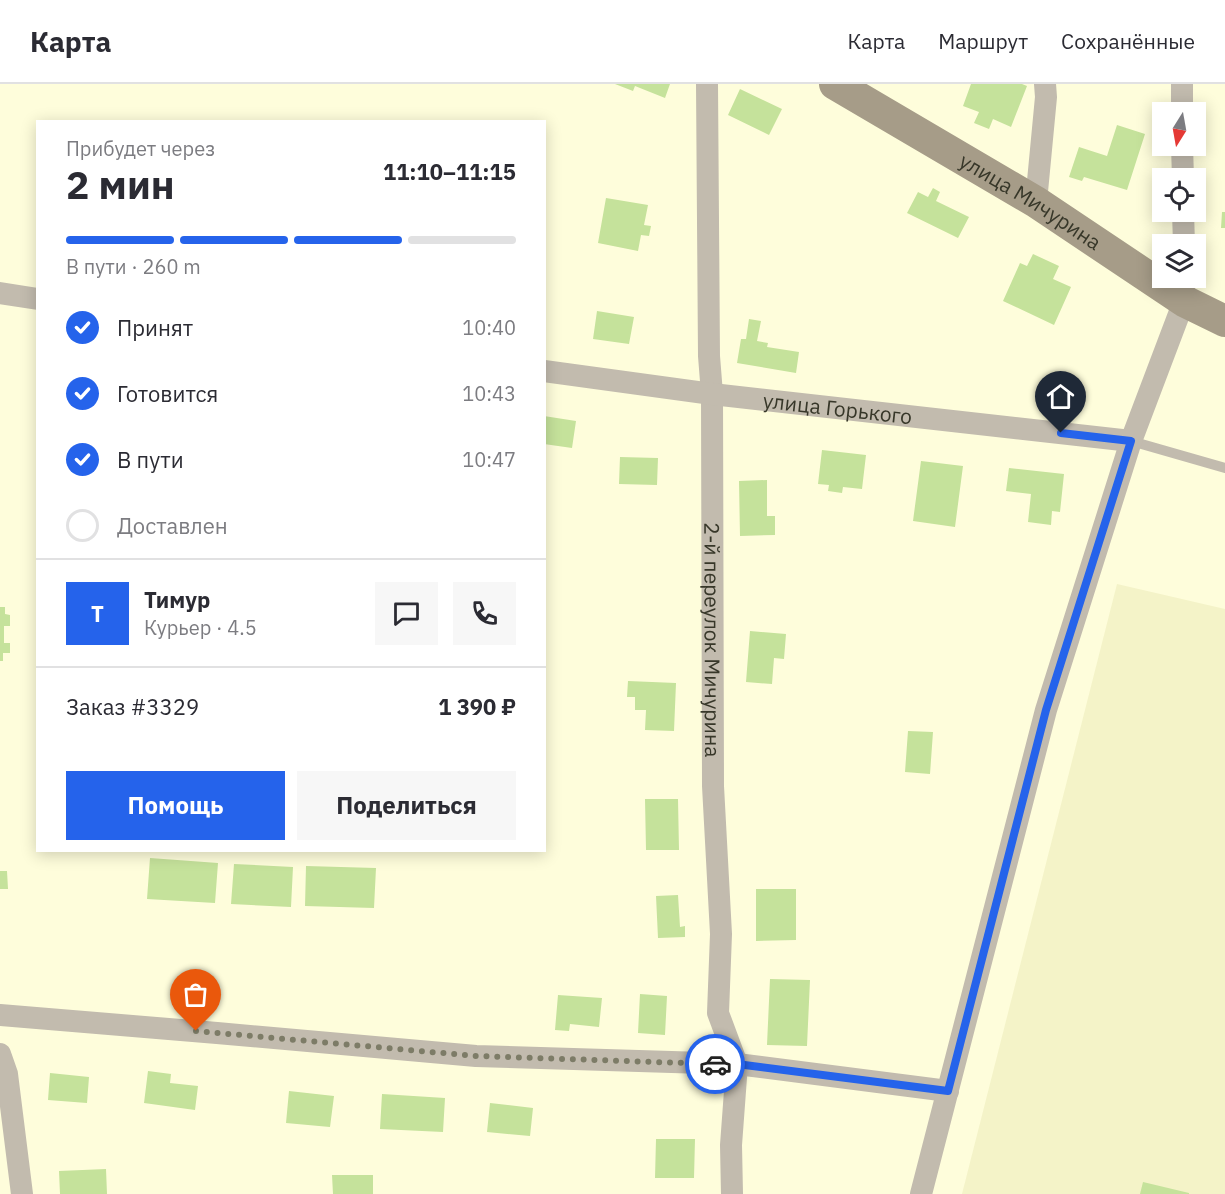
<!DOCTYPE html>
<html lang="ru">
<meta charset="utf-8">
<style>
:root{--surface:#fff;--page:#f7f7f7;--text:#2b2b33;--muted:#7c7c81;--line:#e1e1e2;--accent:#2563eb}
body{margin:0;font-family:"IBM Plex Sans",sans-serif;background:var(--page);color:var(--text);height:100vh;display:flex;flex-direction:column;font-size:22px;white-space:nowrap}
*{box-sizing:border-box;margin:0}
p{font-size:20px;color:var(--muted)}
.icon{flex:none;width:33px;height:33px;fill:none;stroke:currentColor;stroke-width:2;stroke-linecap:round;stroke-linejoin:round}
.map{position:relative;flex:1;overflow:hidden}
.drawer{position:absolute;left:36px;top:36px;width:510px;height:732px;display:flex;flex-direction:column;background:var(--surface);border-radius:0px;box-shadow:0 3px 15px #0003}
.drawer>*{flex:none}
.needle{width:39px;rotate:191deg}
.controls{position:absolute;left:1152px;top:18px;display:grid;gap:12px}
.controls a{display:grid;place-items:center;width:54px;height:54px;border-radius:0px;background:var(--surface);box-shadow:0 3px 15px #0003;font-size:30px}
.pin{position:absolute;display:grid;place-items:center;width:51px;height:51px;color:#fff;margin:-62px -26px;border-radius:50% 50% 50% 0;rotate:-45deg;box-shadow:0 0 6px #0007}
.pin .icon{rotate:45deg}
.courier{position:absolute;display:grid;place-items:center;width:60px;height:60px;margin:-30px;border:4px solid #2563eb;border-radius:50%;background:#fff;color:#222;box-shadow:0 2px 8px #0007}
.headline em{font-style:normal;font-weight:800}
.headline div{display:flex;flex-direction:column-reverse}
.headline{display:flex;align-items:center;justify-content:space-between;height:102px;padding:0 30px}
h1{font-size:39px;font-weight:800;line-height:45px}
.bar{display:grid;grid-template-columns:repeat(4,1fr);gap:9px 6px;align-content:center;height:72px;padding:0 30px}
.bar i{height:8px;border-radius:4px;background:var(--line)}
.bar .on{background:var(--accent)}
.bar p{grid-column:span 4}
.line{display:flex;align-items:center;gap:15px;padding:0 30px;border-top:2px solid var(--line)}
.line div{flex:1}
.round{display:grid;place-items:center;flex:none;width:63px;height:63px;border-radius:0px;background:var(--page)}
ol{padding:0 30px;list-style:none}
li{display:flex;align-items:center;gap:18px;height:66px}
li p{margin-inline-start:auto}
li .icon{padding:6px;border-radius:50%;background:var(--accent);color:#fff;stroke-width:4}
li:last-child{color:var(--muted)}
li i{width:33px;height:33px;border:3px solid var(--line);border-radius:50%}
.primary-button{display:flex;gap:12px;margin-top:auto;padding:12px 30px}
.primary-button a{flex:1;height:69px;border-radius:0px;background:var(--accent);color:#fff;font-size:24px;font-weight:800;line-height:69px;text-align:center}
.primary-button a+a{background:var(--page);color:var(--text)}
header{display:flex;align-items:center;gap:36px;box-sizing:border-box;height:84px;padding:0 30px;background:var(--surface);border-bottom:2px solid var(--line)}
header strong{font-size:28px}
nav{display:flex;gap:33px;margin-inline-start:auto;font-size:21px}
.map>svg:first-child{display:block}
.built{fill:#f4f3c8}
.building{fill:#c5e29b}
.lines{fill:none;stroke-linecap:round;stroke-linejoin:round}
.lane{stroke:#c2bbae;stroke-width:10}
.street{stroke:#c2bbae;stroke-width:22}
.secondary{stroke:#a69c88;stroke-width:32}
.done{stroke:#7d7c67;stroke-width:6;stroke-dasharray:0 10.8}
.route{stroke:#2563eb;stroke-width:8}
.labels{text-anchor:middle;dominant-baseline:central;stroke-width:4.5;stroke-linejoin:round;paint-order:stroke}
.street-label{font-size:21px;fill:#373729;stroke:#fefddb}
</style>
<header>
<strong>Карта</strong>
<nav><a>Карта</a><a>Маршрут</a><a>Сохранённые</a></nav>
</header>
<div class="map">
<svg width="1225" height="1110" viewBox="0 0 1225 1110">
<rect width="100%" height="100%" fill="#fefddb"/>
<path class="built" d="M1117,500L1225,525V1110H962Z"/>
<path class="building" d="M615,0H670L665,14L635,2L633,7Z
M971,0H1022L1027,2L1011,43L993,35L989,45L974,39L979,28L963,22Z
M740,5L782,25L769,51L728,31Z
M1117,41L1145,50L1127,106L1084,93L1082,97L1069,93L1079,63L1107,72Z
M933,104L940,108L936,117L969,133L958,154L907,129L918,108L928,113Z
M606,114L648,121L644,141L651,142L649,152L641,151L638,167L598,159Z
M1222,128H1225V144H1221Z
M1033,170L1059,182L1053,195L1071,203L1054,241L1003,217L1020,179L1027,182Z
M597,227L634,233L629,260L593,255Z
M749,235L761,237L757,257L768,259L767,263L799,268L796,289L737,279L741,255H746Z
M544,332L576,337L572,364L544,360Z
M822,366L866,371L862,405L843,403L842,409L828,407L829,401L818,400Z
M620,373L658,374L657,401L619,400Z
M921,377L963,382L955,443L913,437Z
M1009,384L1064,390L1060,428L1052,427L1051,441L1028,438L1031,410L1006,407Z
M767,396V432H775V451L740,452L739,397Z
M0,523H5V530L10,531V542H4V559H10V569H3V577H0Z
M750,547L786,550L784,575L774,574L772,600L746,598Z
M628,597L676,599L674,647L645,646L646,626H635V613H627Z
M908,647L933,648L930,690L905,688Z
M645,715H678L679,766H646Z
M150,774L218,779L215,819L147,815Z
M234,780L293,783L291,823L231,820Z
M306,782L376,784L374,824L305,822Z
M0,787H7L8,805H0Z
M756,805H796V856L756,857Z
M678,811L680,843L685,842V853L658,854L656,812Z
M770,895L810,896L807,962L767,961Z
M640,910L667,912L665,951L638,949Z
M558,911L602,914L599,943L570,940L569,947L555,946Z
M148,987L171,990L170,999L198,1002L195,1026L144,1019Z
M50,989L89,993L87,1019L48,1016Z
M289,1007L334,1012L330,1043L286,1039Z
M382,1010L445,1014L443,1048L380,1045Z
M490,1019L533,1024L530,1052L487,1048Z
M656,1055H695L694,1094H655Z
M106,1085L107,1110H60L59,1087Z
M332,1091H373V1110H333Z
M1143,1098L1189,1109V1110H1140Z"/>
<g class="lines">
<path class="lane" d="M1131,357L1225,384"/>
<g class="street">
<path id="s1" d="M707,0L709,272L712,310L713,702L721,850L718,929L737,980L731,1061L732,1110"/>
<path d="M1182,28V0"/>
<path d="M1182,62L1183,94"/>
<path d="M1036,118L1046,13L1045,0"/>
<path d="M1183,128L1184,160"/>
<path d="M0,209L38,215"/>
<path id="s2" d="M544,287L712,310L1131,357"/>
<path d="M0,931L217,949L476,972L737,980L948,1007"/>
<path d="M0,970L7,990L22,1110"/>
<path d="M921,1110L1046,626L1131,357L1184,217V194"/>
</g>
<path class="secondary" id="s3" d="M835,0L1036,118L1184,217L1225,237"/>
</g>
<g class="lines">
<path class="done" d="M196,947L476,972L715,980"/>
<path class="route" d="M715,980H737L948,1007L1046,626L1131,357L1061,349"/>
</g>
<g class="labels">
<g class="street-label">
<text stroke="none"><textPath href="#s3" startOffset="228">улица Мичурина</textPath></text>
<text stroke="none"><textPath href="#s2" startOffset="296">улица Горького</textPath></text>
<text stroke="none"><textPath href="#s1" startOffset="556">2-й переулок Мичурина</textPath></text>
</g>
</g>
</svg>
<div class="controls">
<a><svg class="needle" viewBox="-14 -14 28 28"><path d="M0-13l5 13h-10z" fill="#e53935"/><path d="M0 13l5-13h-10z" fill="#7c7c81"/></svg></a>
<a><svg class="icon" aria-label="locate" viewBox="0 0 24 24"><circle cx="12" cy="12" r="6"/><path d="M12 2v4M12 18v4M2 12h4M18 12h4"/></svg></a>
<a><svg class="icon" aria-label="layers" viewBox="0 0 24 24"><path d="M12 4l9 5-9 5-9-5zM3 14l9 5 9-5"/></svg></a>
</div>
<div class="pin" style="left:196px;top:947px;background:#ea580c"><svg class="icon" aria-label="bag" viewBox="0 0 24 24"><path d="M5 8h14l-1 12H6zM9 8a3 3 0 0 1 6 0"/></svg></div>
<div class="pin" style="left:1061px;top:349px;background:#1f2937"><svg class="icon" aria-label="home" viewBox="0 0 24 24"><path d="M3 11l9-7 9 7M6 9v11h12V9"/></svg></div>
<div class="courier" style="left:715px;top:980px"><svg class="icon" aria-label="car" viewBox="0 0 24 24"><path d="M5 17H2v-5l4-1 3-4h7l3 4 3 1v5h-3M9 17h6M6 11h13"/><circle cx="7" cy="17" r="2"/><circle cx="17" cy="17" r="2"/></svg></div>
<section class="drawer">
<div class="headline"><div><h1>2 мин</h1><p>Прибудет через</p></div><em>11:10–11:15</em></div>
<div class="bar"><i class="on"></i><i class="on"></i><i class="on"></i><i></i><p>В пути · 260 m</p></div>
<ol>
<li><svg class="icon" aria-label="check" viewBox="0 0 24 24"><path d="M5 12l5 5 9-10"/></svg>Принят<p>10:40</p></li>
<li><svg class="icon" aria-label="check" viewBox="0 0 24 24"><path d="M5 12l5 5 9-10"/></svg>Готовится<p>10:43</p></li>
<li><svg class="icon" aria-label="check" viewBox="0 0 24 24"><path d="M5 12l5 5 9-10"/></svg>В пути<p>10:47</p></li>
<li><i></i>Доставлен</li>
</ol>
<div class="line" style="height:108px"><b class="round" style="background:var(--accent);color:#fff">Т</b><div><b>Тимур</b><p>Курьер · 4.5</p></div><a class="round"><svg class="icon" aria-label="chat" viewBox="0 0 24 24"><path d="M4 5h16v11H9l-5 4z"/></svg></a><a class="round"><svg class="icon" aria-label="phone" viewBox="0 0 24 24"><path d="M5 4h4l2 5-3 2q2 4 5 5l2-3 5 2v4C11 20 4 13 5 4z"/></svg></a></div>
<div class="line" style="height:78px"><div>Заказ #3329</div><b>1 390 ₽</b></div>
<div class="primary-button"><a>Помощь</a><a>Поделиться</a></div>
</section>
</div>
